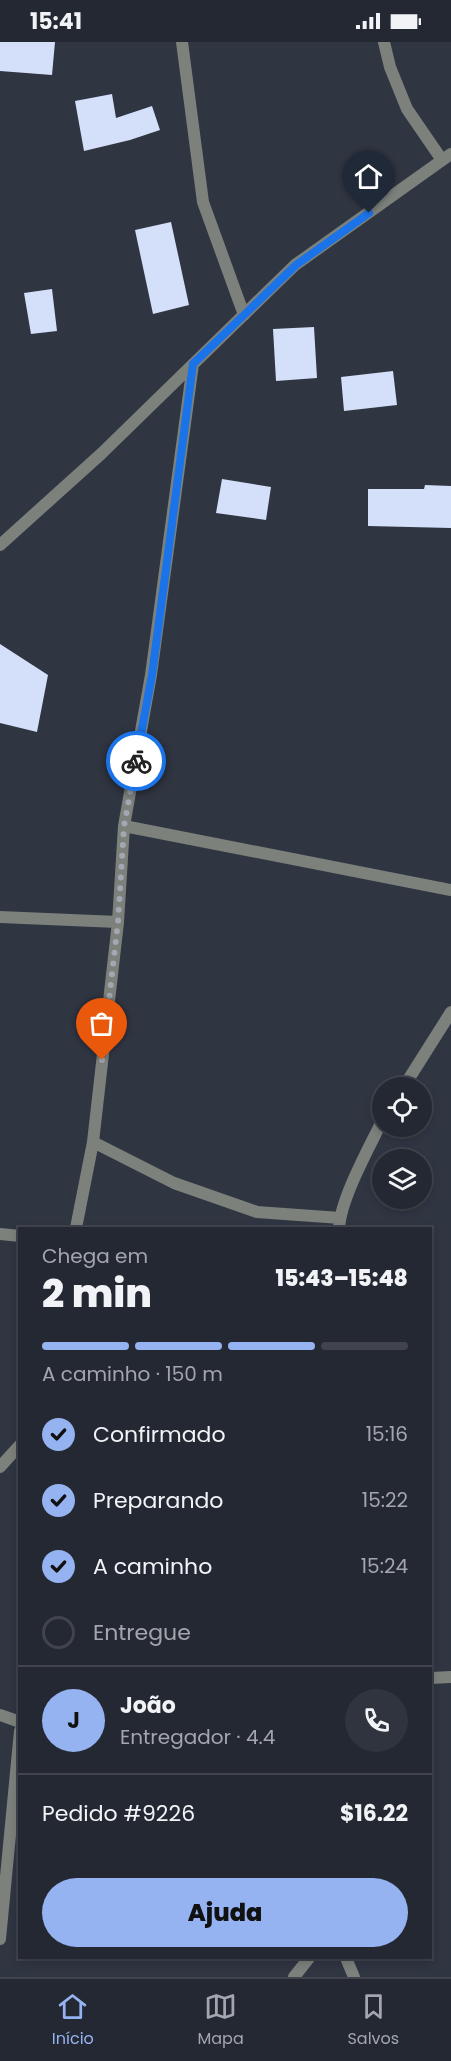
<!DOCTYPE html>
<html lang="pt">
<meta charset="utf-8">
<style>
:root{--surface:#242832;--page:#30343e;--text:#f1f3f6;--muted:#a3a6ac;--line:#41444d;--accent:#95b2f1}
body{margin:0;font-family:Poppins,sans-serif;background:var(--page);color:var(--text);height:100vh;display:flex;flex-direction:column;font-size:22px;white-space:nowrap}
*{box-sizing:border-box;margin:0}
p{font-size:20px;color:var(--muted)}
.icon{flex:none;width:33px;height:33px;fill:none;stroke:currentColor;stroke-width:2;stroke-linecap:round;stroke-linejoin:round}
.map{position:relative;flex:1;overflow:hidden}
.sheet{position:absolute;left:18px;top:1185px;width:414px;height:732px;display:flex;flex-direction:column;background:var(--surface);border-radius:0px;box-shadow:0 3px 9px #0003,0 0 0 2px var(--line)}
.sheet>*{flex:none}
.controls{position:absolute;left:372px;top:1035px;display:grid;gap:12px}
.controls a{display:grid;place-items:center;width:60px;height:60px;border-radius:50%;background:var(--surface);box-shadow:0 3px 9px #0003,0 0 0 2px var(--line);font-size:30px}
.pin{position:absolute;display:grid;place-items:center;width:51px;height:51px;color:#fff;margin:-62px -26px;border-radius:50% 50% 50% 0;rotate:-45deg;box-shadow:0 0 6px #0007}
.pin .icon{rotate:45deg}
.courier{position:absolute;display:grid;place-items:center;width:60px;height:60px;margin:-30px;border:4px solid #1a73e8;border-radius:50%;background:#fff;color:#222;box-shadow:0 2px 8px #0007}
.overview em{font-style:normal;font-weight:800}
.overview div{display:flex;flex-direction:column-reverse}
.overview{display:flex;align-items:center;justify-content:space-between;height:102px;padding:0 24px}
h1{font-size:39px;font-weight:800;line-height:45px}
.bar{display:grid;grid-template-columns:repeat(4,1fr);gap:9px 6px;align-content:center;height:72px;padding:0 24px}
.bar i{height:8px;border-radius:4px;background:var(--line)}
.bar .current{background:var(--accent)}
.bar p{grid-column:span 4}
.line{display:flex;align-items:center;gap:15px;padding:0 24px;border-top:2px solid var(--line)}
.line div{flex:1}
.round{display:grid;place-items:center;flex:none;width:63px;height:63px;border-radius:32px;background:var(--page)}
ol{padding:0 24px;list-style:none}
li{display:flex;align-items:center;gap:18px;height:66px}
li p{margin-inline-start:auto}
li .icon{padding:6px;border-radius:50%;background:var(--accent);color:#111;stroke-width:4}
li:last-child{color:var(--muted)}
li i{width:33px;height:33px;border:3px solid var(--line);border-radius:50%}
.primary-button{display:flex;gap:12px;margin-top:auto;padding:12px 24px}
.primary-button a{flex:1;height:69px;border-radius:36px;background:var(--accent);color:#111;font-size:24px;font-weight:800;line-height:69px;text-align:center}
.status{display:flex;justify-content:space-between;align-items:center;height:42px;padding:0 30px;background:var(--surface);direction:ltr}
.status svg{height:16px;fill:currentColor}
.menu{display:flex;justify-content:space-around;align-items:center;height:84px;border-top:2px solid var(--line);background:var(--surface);font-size:16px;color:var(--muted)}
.menu a{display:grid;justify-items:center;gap:3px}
.menu .current{color:var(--accent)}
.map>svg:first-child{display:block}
.building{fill:#d4dff9}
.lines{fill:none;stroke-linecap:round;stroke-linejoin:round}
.minor{stroke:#7c817c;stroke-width:12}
.done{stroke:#a3a7b1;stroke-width:6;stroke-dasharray:0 10.8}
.route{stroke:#1a73e8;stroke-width:8}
</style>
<div class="status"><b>15:41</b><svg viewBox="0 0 49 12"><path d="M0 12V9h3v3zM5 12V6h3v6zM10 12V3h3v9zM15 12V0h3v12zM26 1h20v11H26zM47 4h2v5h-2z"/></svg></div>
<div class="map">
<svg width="451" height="1935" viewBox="0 0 451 1935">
<rect width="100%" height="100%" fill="#303542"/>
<path class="building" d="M0,0H55L52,33L0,29Z
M112,52L116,76L152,64L160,88L130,98L84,109L75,59Z
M171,180L189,263L153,272L135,188Z
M52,247L57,289L31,292L24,251Z
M314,285L317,336L276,339L273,287Z
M393,329L397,363L344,369L341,335Z
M222,437L271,445L266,478L216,471Z
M425,443L451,444V486L368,484V447H424Z
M0,602L48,633L37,690L0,681Z"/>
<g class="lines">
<path class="minor" d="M182,0L203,160L244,273
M384,0L390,25L407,67L442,118
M0,503L101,412L295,223L451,112
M124,784L451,848
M0,875L118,880
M403,1046L451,970
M93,1100L174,1141L257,1170L340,1176
M76,1186L93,1100L118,880L124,784L151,633L193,322
M339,1186C341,1156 368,1108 382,1079
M0,1192L20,1194
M0,1425L20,1403
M430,1636L451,1635
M0,1673L20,1680
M0,1897L20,1689
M346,1916L354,1935
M294,1935L309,1916"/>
</g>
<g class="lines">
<path class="done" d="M102,1018L118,880L124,784L136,719"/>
<path class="route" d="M136,719L152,633L193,322L296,223L369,171"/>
</g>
</svg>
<div class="controls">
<a><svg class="icon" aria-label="locate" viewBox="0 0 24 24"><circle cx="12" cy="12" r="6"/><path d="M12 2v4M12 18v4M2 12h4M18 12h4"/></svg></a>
<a><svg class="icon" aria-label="layers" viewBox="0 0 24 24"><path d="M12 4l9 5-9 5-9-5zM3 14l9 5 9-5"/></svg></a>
</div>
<div class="pin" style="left:102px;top:1018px;background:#ea580c"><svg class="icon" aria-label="bag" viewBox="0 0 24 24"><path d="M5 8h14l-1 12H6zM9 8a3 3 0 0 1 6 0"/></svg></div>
<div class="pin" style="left:369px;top:171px;background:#1f2937"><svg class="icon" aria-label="home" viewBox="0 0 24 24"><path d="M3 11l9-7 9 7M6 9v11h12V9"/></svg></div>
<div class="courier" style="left:136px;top:719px"><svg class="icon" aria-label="bike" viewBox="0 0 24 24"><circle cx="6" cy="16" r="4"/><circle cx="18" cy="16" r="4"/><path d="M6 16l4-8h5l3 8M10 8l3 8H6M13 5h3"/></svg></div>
<section class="sheet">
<div class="overview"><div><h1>2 min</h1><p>Chega em</p></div><em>15:43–15:48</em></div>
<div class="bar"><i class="current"></i><i class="current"></i><i class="current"></i><i></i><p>A caminho · 150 m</p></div>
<ol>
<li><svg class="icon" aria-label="check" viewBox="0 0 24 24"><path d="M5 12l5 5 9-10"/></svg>Confirmado<p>15:16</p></li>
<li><svg class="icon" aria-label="check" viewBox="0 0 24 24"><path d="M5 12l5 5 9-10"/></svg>Preparando<p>15:22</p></li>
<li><svg class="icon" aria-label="check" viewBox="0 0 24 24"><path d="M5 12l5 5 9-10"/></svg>A caminho<p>15:24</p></li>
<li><i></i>Entregue</li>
</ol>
<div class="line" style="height:108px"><b class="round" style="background:var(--accent);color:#111">J</b><div><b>João</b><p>Entregador · 4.4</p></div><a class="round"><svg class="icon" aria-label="phone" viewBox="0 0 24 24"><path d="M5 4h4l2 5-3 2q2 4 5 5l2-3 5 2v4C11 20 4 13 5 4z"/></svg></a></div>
<div class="line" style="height:78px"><div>Pedido #9226</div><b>$16.22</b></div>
<div class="primary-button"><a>Ajuda</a></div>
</section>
</div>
<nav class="menu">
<a class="current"><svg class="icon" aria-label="home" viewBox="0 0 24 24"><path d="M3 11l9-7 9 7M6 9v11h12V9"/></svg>Início</a>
<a><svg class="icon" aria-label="map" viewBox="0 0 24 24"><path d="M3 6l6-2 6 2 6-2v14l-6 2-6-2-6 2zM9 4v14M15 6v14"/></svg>Mapa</a>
<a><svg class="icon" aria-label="saved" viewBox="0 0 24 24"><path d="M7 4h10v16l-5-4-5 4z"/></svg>Salvos</a>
</nav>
